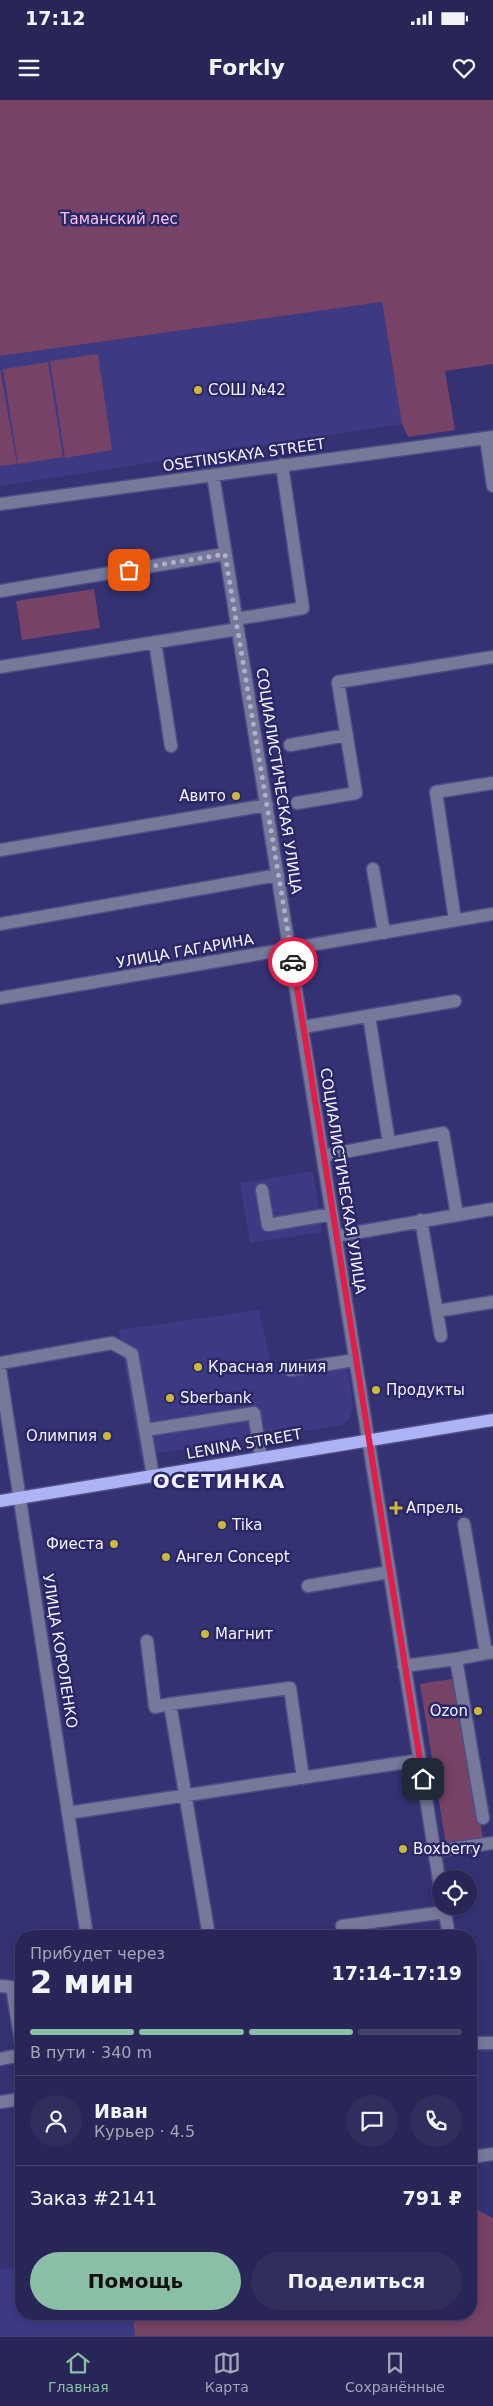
<!DOCTYPE html>
<html lang="ru">
<meta charset="utf-8">
<style>
:root{--surface:#272656;--page:#2f2e5c;--text:#f1f3f6;--muted:#a4a5b9;--line:#43436c;--accent:#8abfa5}
body{margin:0;font-family:"DejaVu Sans",sans-serif;background:var(--page);color:var(--text);height:100vh;display:flex;flex-direction:column;font-size:19px;white-space:nowrap}
*{box-sizing:border-box;margin:0}
p{font-size:16px;color:var(--muted)}
.icon{flex:none;width:28px;height:28px;fill:none;stroke:currentColor;stroke-width:2;stroke-linecap:round;stroke-linejoin:round}
.map{position:relative;flex:1;overflow:hidden}
.side{position:absolute;left:15px;top:1830px;width:462px;height:390px;display:flex;flex-direction:column;background:var(--surface);border-radius:20px;box-shadow:0 2px 8px #0003,0 0 0 1px var(--line)}
.side>*{flex:none}
.buttons{position:absolute;left:432px;top:1770px;display:grid;gap:10px}
.buttons a{display:grid;place-items:center;width:45px;height:45px;border-radius:50%;background:var(--surface);box-shadow:0 2px 8px #0003,0 0 0 1px var(--line);font-size:25px}
.pin{position:absolute;display:grid;place-items:center;width:42px;height:42px;color:#fff;margin:-21px;border-radius:10px;box-shadow:0 2px 8px #0006}
.courier{position:absolute;display:grid;place-items:center;width:50px;height:50px;margin:-25px;border:4px solid #e11d48;border-radius:50%;background:#fff;color:#222;box-shadow:0 1px 6px #0007}
.head em{font-style:normal;font-weight:700}
.head div{display:flex;flex-direction:column-reverse}
.head{display:flex;align-items:center;justify-content:space-between;height:85px;padding:0 15px}
h1{font-size:32px;font-weight:700;line-height:38px}
.bar{display:grid;grid-template-columns:repeat(4,1fr);gap:8px 5px;align-content:center;height:60px;padding:0 15px}
.bar i{height:6px;border-radius:4px;background:var(--line)}
.bar .selected{background:var(--accent)}
.bar p{grid-column:span 4}
.line{display:flex;align-items:center;gap:12px;padding:0 15px;border-top:1px solid var(--line)}
.line div{flex:1}
.round{display:grid;place-items:center;flex:none;width:52px;height:52px;border-radius:26px;background:var(--page)}
.cta{display:flex;gap:10px;margin-top:auto;padding:10px 15px}
.cta a{flex:1;height:58px;border-radius:30px;background:var(--accent);color:#111;font-size:20px;font-weight:700;line-height:58px;text-align:center}
.cta a+a{background:var(--page);color:var(--text)}
.status{display:flex;justify-content:space-between;align-items:center;height:35px;padding:0 25px;background:var(--surface);direction:ltr}
.status svg{height:14px;fill:currentColor}
header{display:flex;justify-content:space-between;align-items:center;height:65px;padding:0 15px;background:var(--surface);font-size:22px;font-weight:700}
.menu{display:flex;justify-content:space-around;align-items:center;height:70px;border-top:1px solid var(--line);background:var(--surface);font-size:14px;color:var(--muted)}
.menu a{display:grid;justify-items:center;gap:2px}
.menu .selected{color:var(--accent)}
.map>svg:first-child{display:block}
.built{fill:#3c3a83}
.green{fill:#764266}
.lines{fill:none;stroke-linecap:round;stroke-linejoin:round}
.minor-casing{stroke:#4f4d86;stroke-width:15}
.major-casing{stroke:#4f4d86;stroke-width:15}
.minor{stroke:#767999;stroke-width:12}
.major{stroke:#adb3f4;stroke-width:12}
.done{stroke:#b0afcb;stroke-width:5;stroke-dasharray:0 9}
.route{stroke:#e11d48;stroke-width:6}
.poi-dot{fill:#cdb938;stroke:#2a2767;stroke-width:2}
.labels{text-anchor:middle;dominant-baseline:central;stroke-width:5;stroke-linejoin:round;paint-order:stroke}
.park-label{font-size:15px;fill:#fec3e9;stroke:#2a2767}
.poi-label{font-size:15px;fill:#f2f3fb;stroke:#2a2767;text-anchor:start}
.street-label{font-size:15px;fill:#f2f3fb;stroke:#2a2767}
.district-label{font-size:20px;font-weight:bold;letter-spacing:1px;fill:#f2f3fb;stroke:#2a2767}
</style>
<div class="status"><b>17:12</b><svg viewBox="0 0 49 12"><path d="M0 12V9h3v3zM5 12V6h3v6zM10 12V3h3v9zM15 12V0h3v12zM26 1h20v11H26zM47 4h2v5h-2z"/></svg></div>
<header><svg class="icon" aria-label="menu" viewBox="0 0 24 24"><path d="M4 6h16M4 12h16M4 18h16"/></svg>Forkly<svg class="icon" aria-label="heart" viewBox="0 0 24 24"><path d="M12 20l-8-8c-3-5 5-10 8-4 3-6 11-1 8 4z"/></svg></header>
<div class="map">
<svg width="493" height="2236" viewBox="0 0 493 2236">
<rect width="100%" height="100%" fill="#343273"/>
<path class="built" d="M382,202L402,324L0,386V256Z
M313,1071L322,1132L250,1143L240,1083Z
M259,1210L272,1270L346,1259L353,1305L350,1318L342,1325L140,1356L119,1230Z
M21,2165V2214H234L243,2236H0V2170Z"/>
<path class="green" d="M0,0H493V264L445,271L455,330L408,337L402,324L382,202L0,256Z
M98,254L112,350L65,358L50,261Z
M48,262L63,357L18,364L3,269Z
M0,269L17,364L0,366Z
M94,489L100,528L22,540L16,501Z
M457,1578L483,1739L446,1745L420,1584Z
M471,2107L493,2118V2236H135L133,2214H471Z"/>
<g class="lines">
<g class="minor-casing">
<path id="minor" d="M486,338L493,386
M213,375L441,1792
M0,404L493,337
M0,491L225,454
M236,519L303,508L282,365
M155,542L171,646
M0,567L238,529
M290,645L347,635
M297,703L356,693L338,582L493,557
M0,750L267,705
M373,769L384,833
M455,820L436,692L493,683
M0,824L278,775
M0,898L493,814
M369,916L389,1043
M303,927L455,901
M323,1056L443,1033L457,1115
M262,1090L268,1125L332,1114
M421,1120L441,1236
M336,1136L493,1109
M437,1211L493,1202
M0,1263L112,1243L132,1254L153,1376
M0,1270L87,1836
M290,1270L355,1260
M146,1330L254,1313L261,1357
M464,1424L486,1553
M308,1486L389,1472
M147,1541L155,1607L170,1604
M456,1559L493,1552
M404,1566L456,1559L483,1718
M68,1713L420,1660
M434,1751L493,1743
M444,1806L449,1836
M342,1826L445,1812
M209,1836L170,1604L290,1588L303,1678
M0,1886L21,1888
M12,1887L21,1942
M471,1943H493
M0,1959L21,1955
M0,2002L21,1999
M471,2057L493,2054"/>
</g>
<g class="major-casing">
<path id="major" d="M0,1401L493,1320"/>
</g>
<use href="#minor" class="minor"/>
<use href="#major" class="major"/>
</g>
<g class="lines">
<path class="done" d="M129,470L225,454L293,862"/>
<path class="route" d="M293,862L423,1679"/>
</g>
<g class="poi-dot">
<circle cx="198" cy="290" r="5"/>
<circle cx="236" cy="696" r="5"/>
<circle cx="198" cy="1267" r="5"/>
<circle cx="376" cy="1290" r="5"/>
<circle cx="170" cy="1298" r="5"/>
<circle cx="107" cy="1336" r="5"/>
<path d="M393.5 1400.5h5v5h5v5h-5v5h-5v-5h-5v-5h5z"/>
<circle cx="222" cy="1425" r="5"/>
<circle cx="114" cy="1444" r="5"/>
<circle cx="166" cy="1457" r="5"/>
<circle cx="205" cy="1534" r="5"/>
<circle cx="478" cy="1611" r="5"/>
<circle cx="403" cy="1749" r="5"/>
</g>
<g class="labels">
<g class="park-label">
<text x="119" y="119">Таманский лес</text>
</g>
<g class="poi-label">
<text x="208" y="290">СОШ №42</text>
<text x="226" y="696" text-anchor="end">Авито</text>
<text x="208" y="1267">Красная линия</text>
<text x="386" y="1290">Продукты</text>
<text x="180" y="1298">Sberbank</text>
<text x="97" y="1336" text-anchor="end">Олимпия</text>
<text x="406" y="1408">Апрель</text>
<text x="232" y="1425">Tika</text>
<text x="104" y="1444" text-anchor="end">Фиеста</text>
<text x="176" y="1457">Ангел Concept</text>
<text x="215" y="1534">Магнит</text>
<text x="468" y="1611" text-anchor="end">Ozon</text>
<text x="413" y="1749">Boxberry</text>
</g>
<g class="street-label">
<text transform="translate(244 355) rotate(-8)">OSETINSKAYA STREET</text>
<text transform="translate(279 681) rotate(81)">СОЦИАЛИСТИЧЕСКАЯ УЛИЦА</text>
<text transform="translate(185 851) rotate(-10)">УЛИЦА ГАГАРИНА</text>
<text transform="translate(343 1081) rotate(81)">СОЦИАЛИСТИЧЕСКАЯ УЛИЦА</text>
<text transform="translate(244 1344) rotate(-10)">LENINA STREET</text>
<text transform="translate(60 1551) rotate(81)">УЛИЦА КОРОЛЕНКО</text>
</g>
<g class="district-label">
<text x="219" y="1381">ОСЕТИНКА</text>
</g>
</g>
</svg>
<div class="buttons">
<a><svg class="icon" aria-label="locate" viewBox="0 0 24 24"><circle cx="12" cy="12" r="6"/><path d="M12 2v4M12 18v4M2 12h4M18 12h4"/></svg></a>
</div>
<div class="pin" style="left:129px;top:470px;background:#ea580c"><svg class="icon" aria-label="bag" viewBox="0 0 24 24"><path d="M5 8h14l-1 12H6zM9 8a3 3 0 0 1 6 0"/></svg></div>
<div class="pin" style="left:423px;top:1679px;background:#1f2937"><svg class="icon" aria-label="home" viewBox="0 0 24 24"><path d="M3 11l9-7 9 7M6 9v11h12V9"/></svg></div>
<div class="courier" style="left:293px;top:862px"><svg class="icon" aria-label="car" viewBox="0 0 24 24"><path d="M5 17H2v-5l4-1 3-4h7l3 4 3 1v5h-3M9 17h6M6 11h13"/><circle cx="7" cy="17" r="2"/><circle cx="17" cy="17" r="2"/></svg></div>
<section class="side">
<div class="head"><div><h1>2 мин</h1><p>Прибудет через</p></div><em>17:14–17:19</em></div>
<div class="bar"><i class="selected"></i><i class="selected"></i><i class="selected"></i><i></i><p>В пути · 340 m</p></div>
<div class="line" style="height:90px"><a class="round"><svg class="icon" aria-label="person" viewBox="0 0 24 24"><circle cx="12" cy="8" r="4"/><path d="M4 21q1-7 8-7t8 7"/></svg></a><div><b>Иван</b><p>Курьер · 4.5</p></div><a class="round"><svg class="icon" aria-label="chat" viewBox="0 0 24 24"><path d="M4 5h16v11H9l-5 4z"/></svg></a><a class="round"><svg class="icon" aria-label="phone" viewBox="0 0 24 24"><path d="M5 4h4l2 5-3 2q2 4 5 5l2-3 5 2v4C11 20 4 13 5 4z"/></svg></a></div>
<div class="line" style="height:65px"><div>Заказ #2141</div><b>791 ₽</b></div>
<div class="cta"><a>Помощь</a><a>Поделиться</a></div>
</section>
</div>
<nav class="menu">
<a class="selected"><svg class="icon" aria-label="home" viewBox="0 0 24 24"><path d="M3 11l9-7 9 7M6 9v11h12V9"/></svg>Главная</a>
<a><svg class="icon" aria-label="map" viewBox="0 0 24 24"><path d="M3 6l6-2 6 2 6-2v14l-6 2-6-2-6 2zM9 4v14M15 6v14"/></svg>Карта</a>
<a><svg class="icon" aria-label="saved" viewBox="0 0 24 24"><path d="M7 4h10v16l-5-4-5 4z"/></svg>Сохранённые</a>
</nav>
